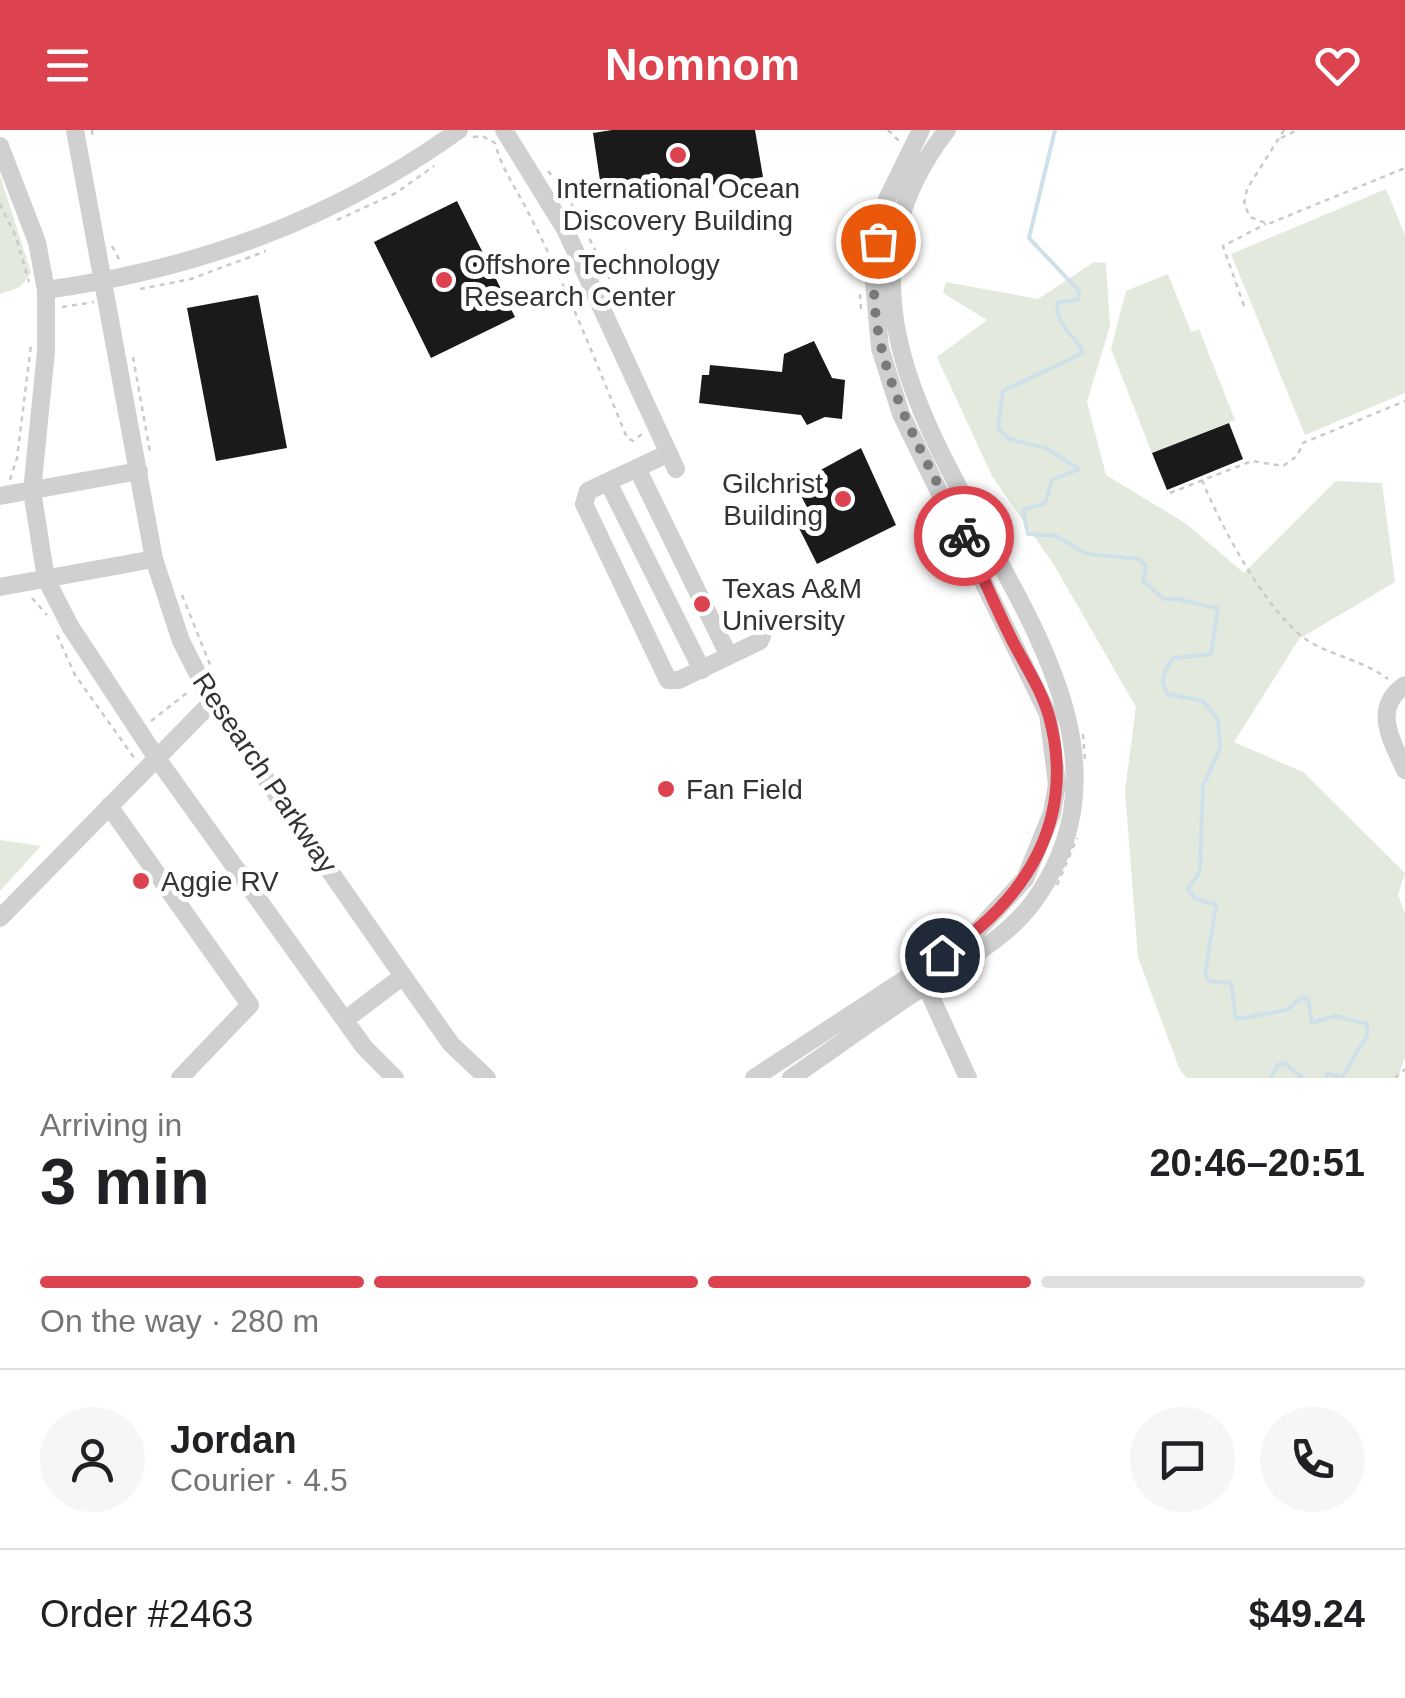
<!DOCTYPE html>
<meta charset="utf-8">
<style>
:root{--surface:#fff;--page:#f6f6f6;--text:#202124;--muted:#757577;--line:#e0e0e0;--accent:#dd424f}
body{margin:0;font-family:Helvetica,sans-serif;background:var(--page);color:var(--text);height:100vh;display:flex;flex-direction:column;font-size:38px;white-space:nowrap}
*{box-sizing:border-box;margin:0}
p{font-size:32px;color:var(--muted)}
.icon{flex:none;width:55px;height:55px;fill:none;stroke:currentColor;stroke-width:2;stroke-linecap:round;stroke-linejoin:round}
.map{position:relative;height:948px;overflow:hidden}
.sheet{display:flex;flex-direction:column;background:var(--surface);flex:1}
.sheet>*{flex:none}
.pin{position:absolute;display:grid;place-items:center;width:85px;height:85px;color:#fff;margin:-42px;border:5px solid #fff;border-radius:50%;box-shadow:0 2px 10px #0007}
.courier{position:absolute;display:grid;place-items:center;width:100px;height:100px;margin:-50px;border:8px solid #dd424f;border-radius:50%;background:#fff;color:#222;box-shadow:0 2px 12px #0007}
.headline em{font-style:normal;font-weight:700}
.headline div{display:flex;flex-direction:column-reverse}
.headline{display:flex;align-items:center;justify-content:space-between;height:170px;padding:0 40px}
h1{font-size:65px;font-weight:700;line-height:75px}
.bar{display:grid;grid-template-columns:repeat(4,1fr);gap:15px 10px;align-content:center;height:120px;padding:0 40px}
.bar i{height:12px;border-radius:8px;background:var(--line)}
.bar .selected{background:var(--accent)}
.bar p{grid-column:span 4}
.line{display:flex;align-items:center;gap:25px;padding:0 40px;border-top:2px solid var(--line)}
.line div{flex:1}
.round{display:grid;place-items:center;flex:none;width:105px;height:105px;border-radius:52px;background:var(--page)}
header{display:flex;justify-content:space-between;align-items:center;height:130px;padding:0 40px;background:var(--accent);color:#fff;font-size:45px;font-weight:700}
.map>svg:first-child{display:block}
.green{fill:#e3e9dd}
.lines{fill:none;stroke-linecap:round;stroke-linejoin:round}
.stream{stroke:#cee0ea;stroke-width:4}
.building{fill:#1a1a1a}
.path{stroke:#cacaca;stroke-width:2.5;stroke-dasharray:5 5;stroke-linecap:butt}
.minor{stroke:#d0d0d0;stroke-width:18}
.done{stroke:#7a7a7a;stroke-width:10;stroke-dasharray:0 18}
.route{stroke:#dd424f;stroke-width:12}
.poi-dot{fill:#dd424f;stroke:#fff;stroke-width:4}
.labels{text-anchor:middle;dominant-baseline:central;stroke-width:10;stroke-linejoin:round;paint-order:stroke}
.poi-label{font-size:28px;fill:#333;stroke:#fff;text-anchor:start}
.street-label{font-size:28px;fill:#333;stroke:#fff}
</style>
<header><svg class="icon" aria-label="menu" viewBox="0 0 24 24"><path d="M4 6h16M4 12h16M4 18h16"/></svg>Nomnom<svg class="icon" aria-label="heart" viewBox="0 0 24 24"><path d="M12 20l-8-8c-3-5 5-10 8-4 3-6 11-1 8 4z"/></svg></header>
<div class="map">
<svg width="1405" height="948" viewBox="0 0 1405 948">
<rect width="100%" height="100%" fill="#fff"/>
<path class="green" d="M0,45L31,143L20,157L0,164Z
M1386,59L1405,105V263L1305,305L1231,124Z
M1094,132L1106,133L1110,196L1087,272L1106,345L1185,393L1244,443L1336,351L1382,353L1395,452L1299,509L1234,612L1303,642L1405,743L1398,765L1405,783V927L1398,948H1186L1179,938L1138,827L1125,661L1136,577L1054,435L992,346L937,227L987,190L943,163L946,152L1038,169Z
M1168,144L1191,202L1199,199L1235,290L1152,323L1111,219L1126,161Z
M0,710L41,716L0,761Z"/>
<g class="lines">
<path class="stream" d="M1055,0L1029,108L1079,161L1078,170L1058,172C1054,198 1076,203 1083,223L1003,261L998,298L1009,309L1046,318L1079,339L1052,350L1045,373L1023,380L1028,404L1056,406L1087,424L1140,429L1146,437L1143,451L1164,469C1182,467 1199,476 1218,478L1211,524L1174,528C1165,539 1158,551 1168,564L1203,571L1218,590L1220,618L1203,656L1200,741L1188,759L1194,768L1216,775L1205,845L1209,851L1231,853L1236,889L1287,880L1301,868L1308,869L1312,893L1335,886L1367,894V906L1342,947L1327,944L1326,948
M1271,948L1278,935L1285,933L1302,948"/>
</g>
<path class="building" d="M612,0H755L763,47L603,71L593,3Z
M457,71L515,187L431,228L374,112Z
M258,165L287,318L216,331L187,178Z
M814,211L832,248L845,250L842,289L825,287L807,295L801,285L699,273L702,245H709L710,235L782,242L784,224Z
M1229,293L1243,329L1167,360L1152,323Z
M861,318L896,395L817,434L796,392L811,385L795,354Z"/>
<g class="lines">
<path class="path" d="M92,0L93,10
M888,0L900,12
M1284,0L1247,59L1244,74L1250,87L1268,94L1405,38
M473,7L482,6L495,13C502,40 516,58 528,82C566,155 596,232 627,308L633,311L642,304
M1281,8L1297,0
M548,41L566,63L609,147L611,161
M0,74L16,107L29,152
M337,90L396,63L434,36
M112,116L120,131
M140,159L191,149L266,121
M860,164L861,181
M1244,176L1223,116L1266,94
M62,177L94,172
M133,227L150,322
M10,350L17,328L31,215
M1202,350C1220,395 1269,487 1310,512C1336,527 1364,531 1388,549
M1170,363L1252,331L1283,336L1297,326L1303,313L1405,271
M182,465L211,537
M32,468L47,485
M57,505L75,545L135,629
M151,591L188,562
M1083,604L1085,631
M1057,755L1077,708
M1395,948L1405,939"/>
<path class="minor" d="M75,0L154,429L181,511L212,572L403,846L451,914L487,948
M504,0L565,99L676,339
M0,16L37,112L46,160V221L32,361L46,449L70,496L156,627L364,917L395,948
M46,160C197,139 334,90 459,0
M669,323L588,361L584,374L668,550H679L760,511L762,506
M637,338L729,526
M608,352L702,540
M0,366L139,341
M0,457L154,429
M1405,555C1371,578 1392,611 1405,640
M109,676L250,875L180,948
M0,788L212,572
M921,845L968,948
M345,890L403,846
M754,948L974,804L1025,749L1052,683L1057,654L1048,584L901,284L880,218L873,141L878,111L887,69L921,0
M791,948C836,917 881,884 928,854C966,829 1007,808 1034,771C1212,521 736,271 947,0"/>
</g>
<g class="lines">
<path class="done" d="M878,111C858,223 917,309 964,406"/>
<path class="route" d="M942,825C1027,770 1077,689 1049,586C1041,559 1025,535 1012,510C995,476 980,440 964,406"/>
</g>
<g class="poi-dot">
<circle cx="678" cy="25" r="10"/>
<circle cx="444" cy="150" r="10"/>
<circle cx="843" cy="369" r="10"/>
<circle cx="702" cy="474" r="10"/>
<circle cx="666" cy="659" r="10"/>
<circle cx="141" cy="751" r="10"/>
</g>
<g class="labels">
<g class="poi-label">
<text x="678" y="58" text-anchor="middle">International Ocean<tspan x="678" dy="32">Discovery Building</tspan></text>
<text x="464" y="134">Offshore Technology<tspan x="464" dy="32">Research Center</tspan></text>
<text x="823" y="353" text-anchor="end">Gilchrist<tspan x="823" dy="32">Building</tspan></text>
<text x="722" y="458">Texas A&amp;M<tspan x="722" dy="32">University</tspan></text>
<text x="686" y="659">Fan Field</text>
<text x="161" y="751">Aggie RV</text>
</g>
<g class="street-label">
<text transform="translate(265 643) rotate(56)">Research Parkway</text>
</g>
</g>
</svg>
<div class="pin" style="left:878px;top:111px;background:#ea580c"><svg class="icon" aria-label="bag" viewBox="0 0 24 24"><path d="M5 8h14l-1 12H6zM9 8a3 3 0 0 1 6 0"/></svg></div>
<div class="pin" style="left:942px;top:825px;background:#1f2937"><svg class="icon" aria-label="home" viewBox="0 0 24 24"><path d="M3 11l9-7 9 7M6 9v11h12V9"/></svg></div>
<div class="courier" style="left:964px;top:406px"><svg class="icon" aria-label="bike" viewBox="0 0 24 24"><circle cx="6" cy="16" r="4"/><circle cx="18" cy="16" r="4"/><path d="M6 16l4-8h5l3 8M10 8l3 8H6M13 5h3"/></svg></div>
</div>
<section class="sheet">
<div class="headline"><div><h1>3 min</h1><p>Arriving in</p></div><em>20:46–20:51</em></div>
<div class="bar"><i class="selected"></i><i class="selected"></i><i class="selected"></i><i></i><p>On the way · 280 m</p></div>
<div class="line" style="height:180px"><a class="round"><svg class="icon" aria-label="person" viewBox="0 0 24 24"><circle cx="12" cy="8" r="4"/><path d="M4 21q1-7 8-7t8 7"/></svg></a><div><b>Jordan</b><p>Courier · 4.5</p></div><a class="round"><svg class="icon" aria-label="chat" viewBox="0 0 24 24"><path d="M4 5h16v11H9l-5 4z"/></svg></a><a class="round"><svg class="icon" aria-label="phone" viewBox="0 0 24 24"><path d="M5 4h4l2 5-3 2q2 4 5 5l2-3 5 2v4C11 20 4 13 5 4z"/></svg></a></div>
<div class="line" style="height:130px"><div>Order #2463</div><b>$49.24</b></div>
</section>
